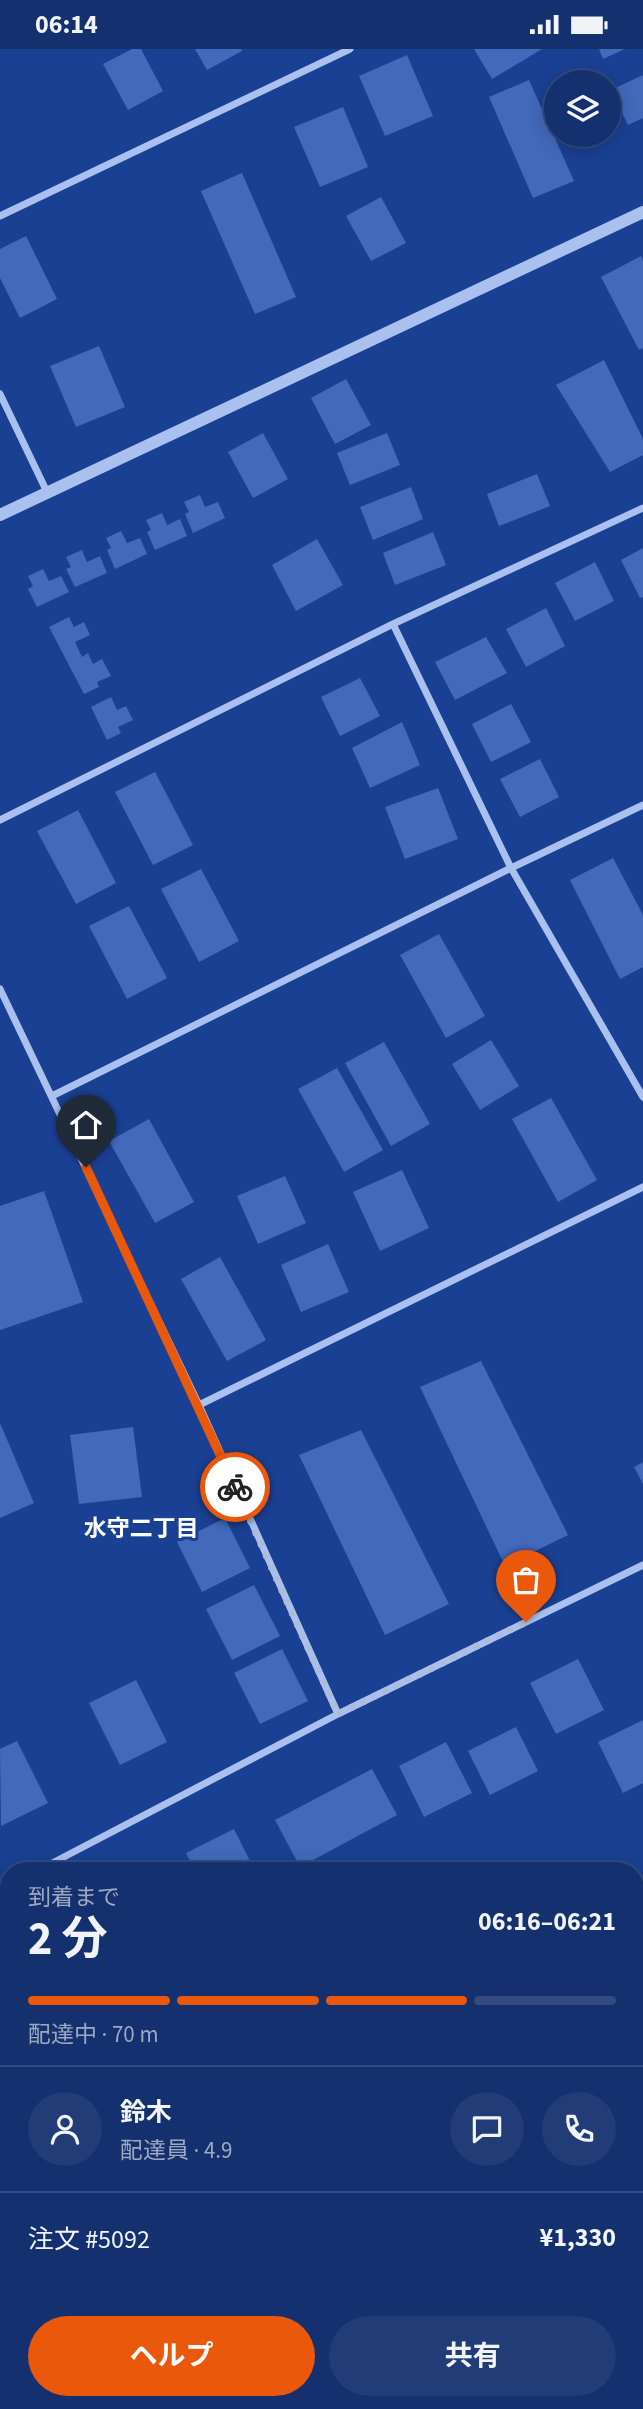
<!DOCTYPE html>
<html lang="ja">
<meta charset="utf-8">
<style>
:root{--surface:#14306e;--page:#213c76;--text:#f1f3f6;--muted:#9da9c2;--line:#334b81;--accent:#ea580c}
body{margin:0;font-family:"Source Sans 3","Noto Sans JP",sans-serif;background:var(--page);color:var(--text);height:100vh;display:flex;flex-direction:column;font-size:26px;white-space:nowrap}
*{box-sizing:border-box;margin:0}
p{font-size:23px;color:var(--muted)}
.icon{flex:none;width:38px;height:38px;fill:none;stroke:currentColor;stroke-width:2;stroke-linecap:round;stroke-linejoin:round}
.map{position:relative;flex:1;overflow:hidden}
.side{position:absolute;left:0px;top:1813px;width:644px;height:548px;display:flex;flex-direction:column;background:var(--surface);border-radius:28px 28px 0 0;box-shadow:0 4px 18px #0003,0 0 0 2px var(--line)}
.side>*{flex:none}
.buttons{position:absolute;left:544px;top:21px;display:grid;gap:14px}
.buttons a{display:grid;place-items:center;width:77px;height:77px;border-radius:50%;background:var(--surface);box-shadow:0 4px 18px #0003,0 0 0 2px var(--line);font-size:35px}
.pin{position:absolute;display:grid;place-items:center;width:60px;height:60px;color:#fff;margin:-72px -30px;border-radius:50% 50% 50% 0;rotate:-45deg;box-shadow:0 0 7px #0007}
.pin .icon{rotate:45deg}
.courier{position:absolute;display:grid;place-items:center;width:70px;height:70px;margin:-35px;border:5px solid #ea580c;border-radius:50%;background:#fff;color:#222;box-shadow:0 2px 9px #0007}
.summary em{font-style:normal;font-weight:700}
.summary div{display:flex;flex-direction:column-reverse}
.summary{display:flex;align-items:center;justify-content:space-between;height:119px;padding:0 28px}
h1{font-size:46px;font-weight:700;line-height:52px}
.bar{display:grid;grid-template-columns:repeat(4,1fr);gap:10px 7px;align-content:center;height:84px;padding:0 28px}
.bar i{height:9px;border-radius:5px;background:var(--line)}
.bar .selected{background:var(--accent)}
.bar p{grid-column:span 4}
.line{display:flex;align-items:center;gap:18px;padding:0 28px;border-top:2px solid var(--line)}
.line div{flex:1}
.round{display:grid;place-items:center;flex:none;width:74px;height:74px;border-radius:37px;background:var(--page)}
.action{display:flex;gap:14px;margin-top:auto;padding:14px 28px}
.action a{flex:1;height:80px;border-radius:42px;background:var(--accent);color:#fff;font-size:28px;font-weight:700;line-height:80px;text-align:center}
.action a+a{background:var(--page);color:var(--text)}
.status{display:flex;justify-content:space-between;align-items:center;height:49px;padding:0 35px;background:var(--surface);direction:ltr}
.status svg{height:19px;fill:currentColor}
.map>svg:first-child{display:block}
.building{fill:#4269ba}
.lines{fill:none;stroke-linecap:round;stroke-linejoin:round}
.pedestrian{stroke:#aac1f0;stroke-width:6}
.minor{stroke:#aac1f0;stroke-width:7}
.tertiary{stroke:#aac1f0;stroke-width:12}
.secondary{stroke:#d8e3fb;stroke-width:14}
.done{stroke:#afbcd9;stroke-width:7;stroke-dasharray:0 12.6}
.route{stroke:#ea580c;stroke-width:9}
.labels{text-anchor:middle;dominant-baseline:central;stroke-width:6;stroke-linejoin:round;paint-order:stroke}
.neighbourhood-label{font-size:23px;font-weight:bold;fill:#fff;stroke:#1a4093}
</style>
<div class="status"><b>06:14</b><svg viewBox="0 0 49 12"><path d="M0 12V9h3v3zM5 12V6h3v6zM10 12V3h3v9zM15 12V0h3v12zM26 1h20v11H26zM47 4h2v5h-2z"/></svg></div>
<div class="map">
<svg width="643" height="2360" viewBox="0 0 643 2360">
<rect width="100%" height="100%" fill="#1a4093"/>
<path class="building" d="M132,0H141L163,42L128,61L103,15Z
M195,0H241L242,2L207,21Z
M474,0H542L492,30Z
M599,0H625L603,10Z
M407,6L433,67L385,87L359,27Z
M643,26V69L628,76L611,41Z
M529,31L574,132L533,149L489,48Z
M343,58L368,118L320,138L294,78Z
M242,124L296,248L255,265L201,142Z
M381,148L406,194L371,212L346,167Z
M26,187L57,250L20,269L0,229V200Z
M641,207L643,212V299L639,301L601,228Z
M99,297L125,358L76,378L50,317Z
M604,311L643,390V406L610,423L556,336Z
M346,330L371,376L335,395L311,349Z
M263,384L288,430L253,449L228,403Z
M387,384L400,416L350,436L337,404Z
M537,425L550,457L499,477L487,445Z
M411,438L423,470L373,491L360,458Z
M200,446L205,458L218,453L225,469L193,484L185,465L189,463L184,453Z
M162,464L167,476L180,470L187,487L155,501L147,483L151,481L146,471Z
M121,482L127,494L140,489L147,505L115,520L107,501L111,499L106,489Z
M433,483L446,516L395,536L383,504Z
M317,490L343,536L296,562L272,516Z
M643,499V548L640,549L621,511Z
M82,501L87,513L100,507L107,524L75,538L66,520L71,518L66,508Z
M595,513L614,552L575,572L555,534Z
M43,520L49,532L61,527L69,543L37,558L28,540L33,537L28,527Z
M546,559L565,597L526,618L506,580Z
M69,568L74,578L84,573L90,586L75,593L82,608L88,604L93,615L102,610L111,627L97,633L99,638L84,645L49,578Z
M486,588L507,624L455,651L435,613Z
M360,629L380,667L340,687L321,648Z
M111,648L117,661L126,657L133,671L118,678L121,684L107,691L91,658Z
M511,655L531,693L491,713L472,675Z
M402,673L420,716L370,739L352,699Z
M540,710L559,748L520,768L500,730Z
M155,723L193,796L153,816L115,743Z
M438,739L458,790L405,810L385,758Z
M78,761L116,834L76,855L37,782Z
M613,809L643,866V918L620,930L570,831Z
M201,820L239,892L199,913L161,840Z
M129,857L167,929L127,950L89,877Z
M439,885L485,967L446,989L400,906Z
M491,991L519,1037L480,1061L452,1015Z
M384,993L430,1075L391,1097L345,1014Z
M337,1019L383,1101L344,1123L298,1040Z
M551,1049L597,1131L558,1153L512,1070Z
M149,1070L194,1153L155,1174L109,1092Z
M402,1121L429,1179L380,1202L353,1143Z
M285,1127L306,1174L258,1195L237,1147Z
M44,1142L83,1253L0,1281V1157Z
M328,1195L349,1243L301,1263L281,1216Z
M220,1208L266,1291L227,1312L181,1230Z
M481,1312L568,1486L505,1517L420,1338Z
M0,1374L34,1454L0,1469Z
M133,1378L142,1448L79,1455L70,1386Z
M361,1381L449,1555L385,1586L299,1406Z
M643,1413V1435L634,1418Z
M225,1469L250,1519L202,1543L177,1493Z
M254,1536L280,1587L232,1611L206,1560Z
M282,1600L308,1652L260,1675L234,1624Z
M578,1610L604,1661L556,1685L530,1634Z
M136,1631L167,1693L120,1716L89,1654Z
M643,1671V1734L623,1744L598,1693Z
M516,1678L538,1722L490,1746L468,1702Z
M17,1692L48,1754L1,1777L0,1700Z
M446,1693L472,1744L424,1768L399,1717Z
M372,1720L397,1766L300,1818L275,1771Z
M234,1780L255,1822H195L186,1804Z
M643,2102V2193L638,2195L635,2190V2106Z
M635,2244L643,2258V2319L635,2323Z
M317,2352H411L422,2360H327Z"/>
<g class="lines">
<path class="pedestrian" d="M0,2197L9,2193"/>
<path class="minor" d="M0,167L350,0
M0,345L47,443
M393,575L511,819L643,1048
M0,771L393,575L643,459
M0,940L199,1356L338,1665
M52,1047L511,819L643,756
M199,1356L643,1138
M37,1822L338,1665L643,1516
M0,1841L9,1837
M581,2352L586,2360"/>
<path class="tertiary" d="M0,466L643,163"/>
<path class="secondary" d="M635,1986L643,1981
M45,2360L58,2352"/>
</g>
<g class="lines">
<path class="done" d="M235,1438L338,1665L526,1573"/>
<path class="route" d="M86,1118L235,1438"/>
</g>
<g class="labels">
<g class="neighbourhood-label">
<text x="141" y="1479">水守二丁目</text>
</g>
</g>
</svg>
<div class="buttons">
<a><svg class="icon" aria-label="layers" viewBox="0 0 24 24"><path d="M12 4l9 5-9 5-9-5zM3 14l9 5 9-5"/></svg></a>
</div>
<div class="pin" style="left:526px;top:1573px;background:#ea580c"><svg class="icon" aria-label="bag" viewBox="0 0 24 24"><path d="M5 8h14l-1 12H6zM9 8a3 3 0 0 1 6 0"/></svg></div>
<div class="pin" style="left:86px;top:1118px;background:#1f2937"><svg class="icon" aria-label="home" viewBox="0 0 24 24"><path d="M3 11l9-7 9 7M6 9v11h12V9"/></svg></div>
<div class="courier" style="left:235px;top:1438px"><svg class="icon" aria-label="bike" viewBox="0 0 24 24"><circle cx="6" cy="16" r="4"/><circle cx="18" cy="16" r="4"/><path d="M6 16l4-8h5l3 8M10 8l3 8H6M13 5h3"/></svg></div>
<section class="side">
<div class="summary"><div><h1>2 分</h1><p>到着まで</p></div><em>06:16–06:21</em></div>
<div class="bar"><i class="selected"></i><i class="selected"></i><i class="selected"></i><i></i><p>配達中 · 70 m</p></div>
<div class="line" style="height:126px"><a class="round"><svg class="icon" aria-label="person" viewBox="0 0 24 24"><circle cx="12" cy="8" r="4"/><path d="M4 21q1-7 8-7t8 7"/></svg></a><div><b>鈴木</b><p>配達員 · 4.9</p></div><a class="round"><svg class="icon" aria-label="chat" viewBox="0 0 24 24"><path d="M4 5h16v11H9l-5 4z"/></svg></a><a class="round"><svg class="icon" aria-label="phone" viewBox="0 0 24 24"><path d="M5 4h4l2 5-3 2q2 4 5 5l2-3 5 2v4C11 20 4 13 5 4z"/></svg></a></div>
<div class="line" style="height:91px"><div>注文 #5092</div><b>¥1,330</b></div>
<div class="action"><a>ヘルプ</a><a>共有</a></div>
</section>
</div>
